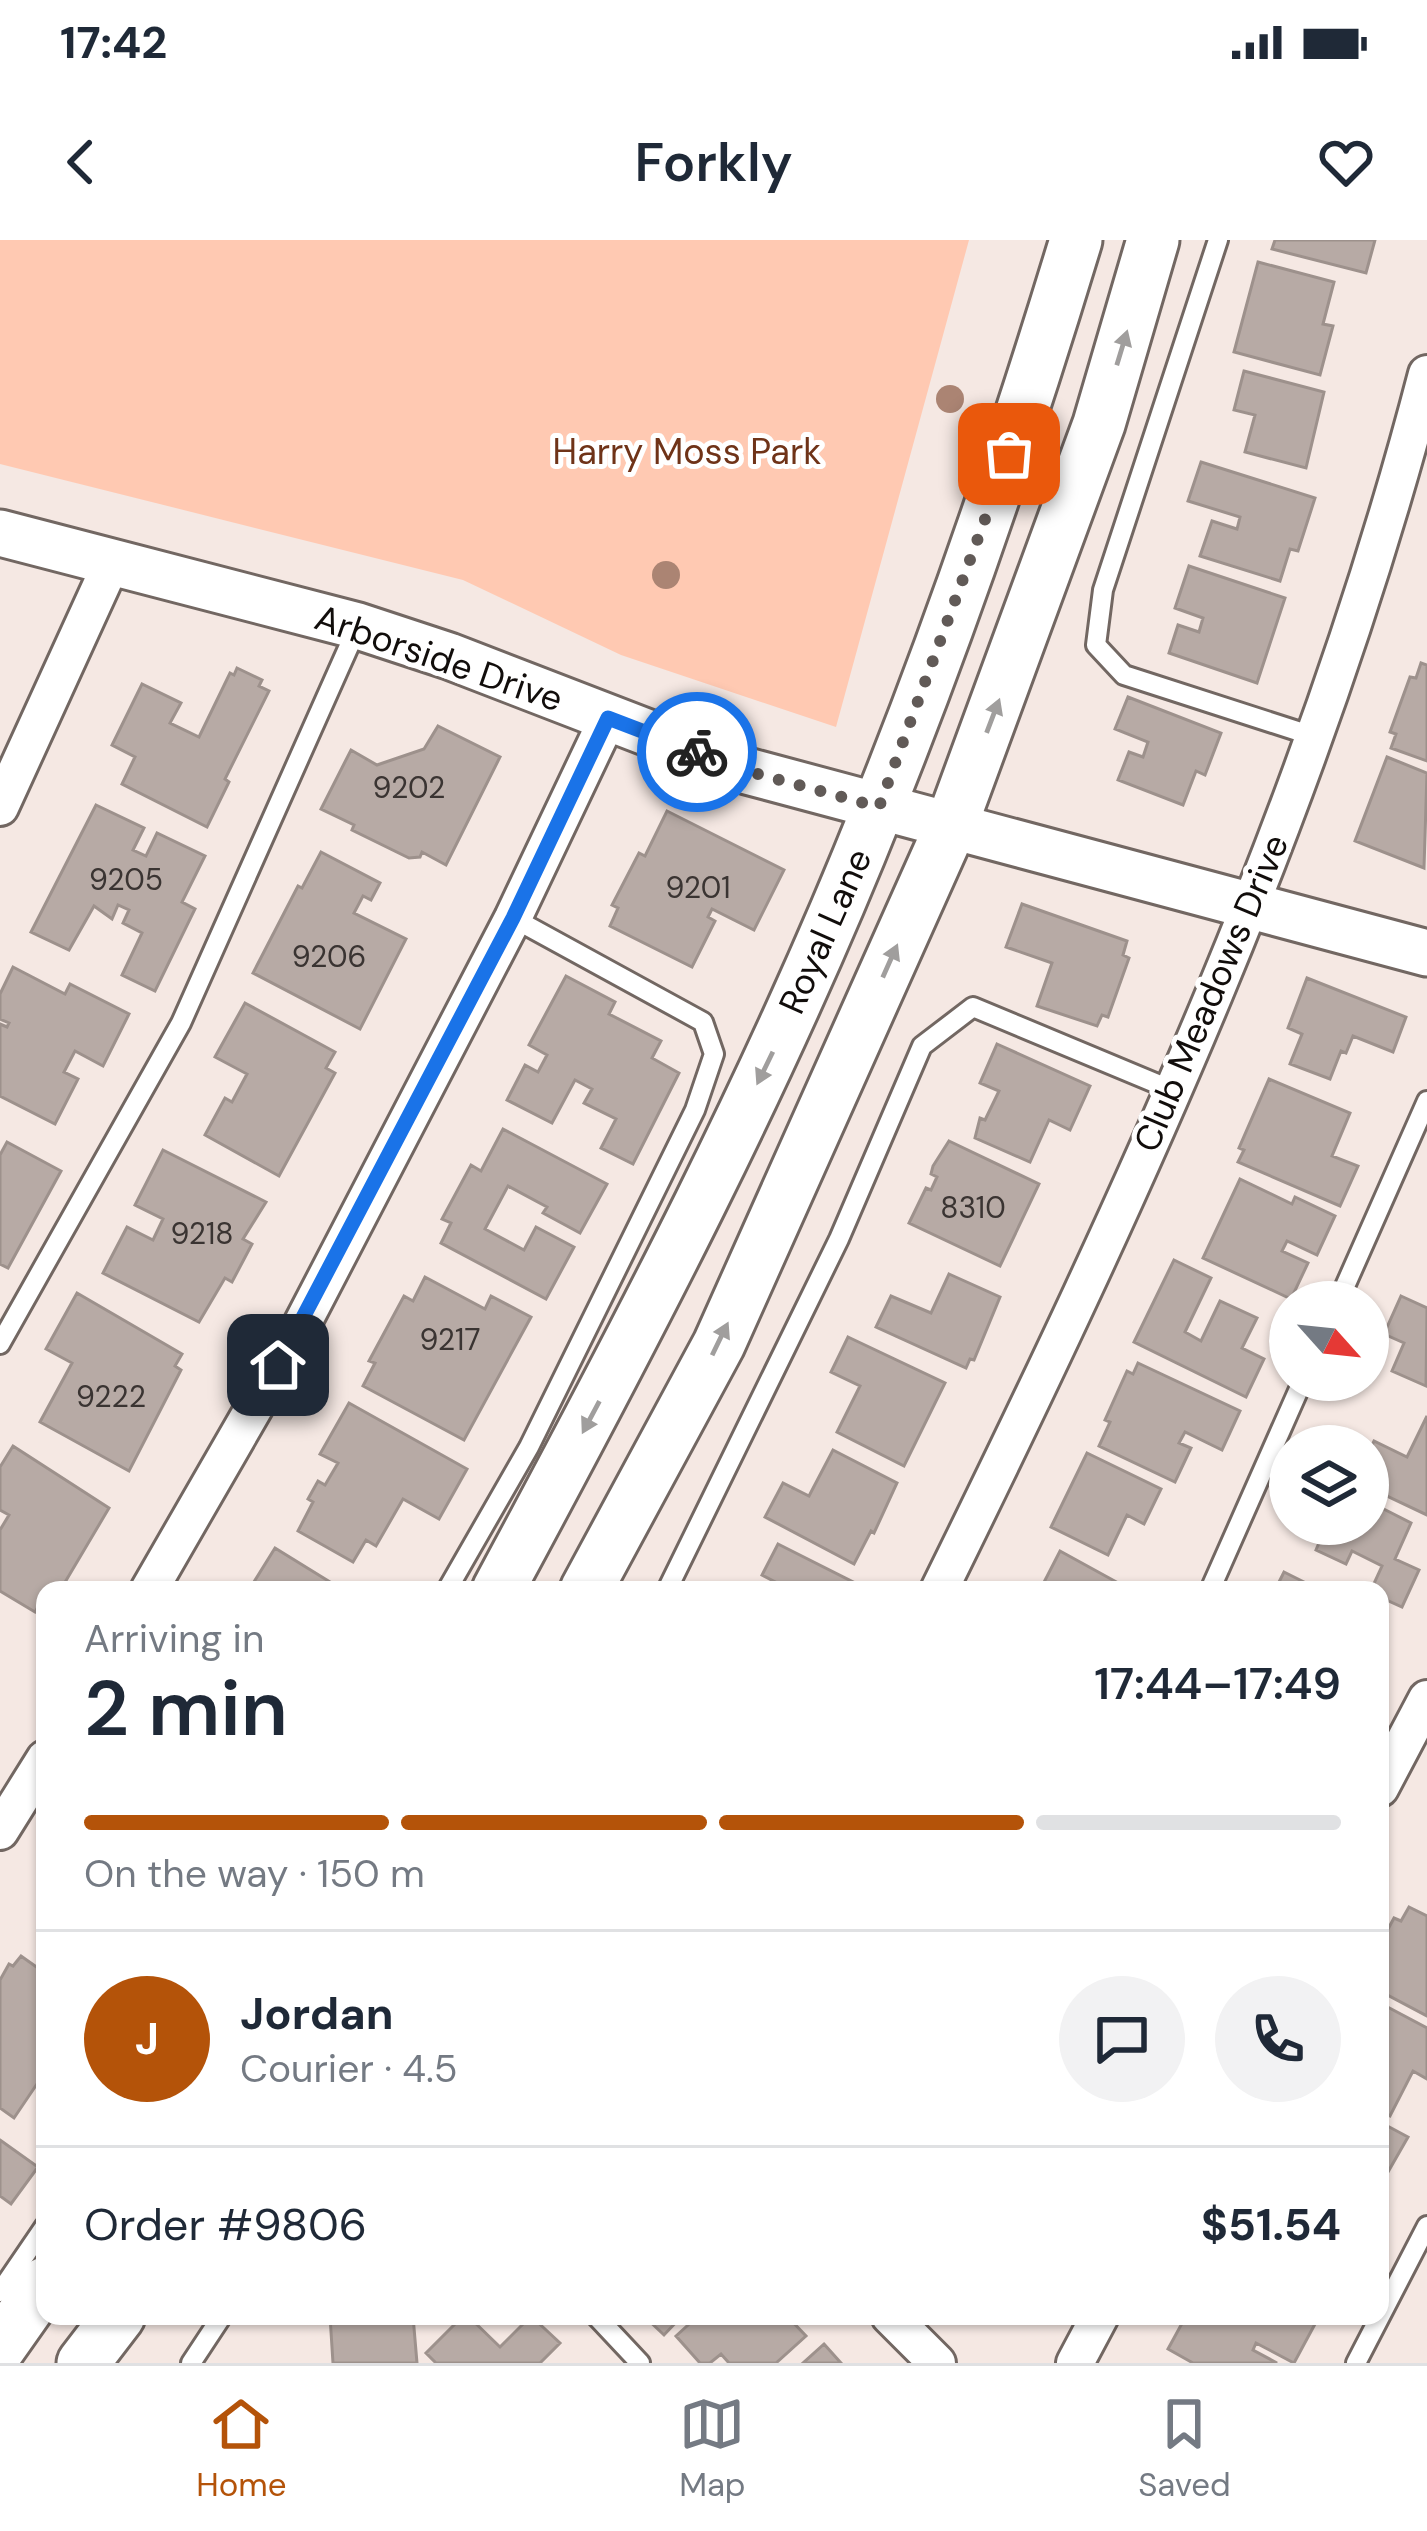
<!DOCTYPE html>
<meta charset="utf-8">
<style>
:root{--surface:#fff;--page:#f2f2f3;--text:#1f2937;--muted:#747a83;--line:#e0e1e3;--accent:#b45309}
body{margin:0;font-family:"DM Sans",sans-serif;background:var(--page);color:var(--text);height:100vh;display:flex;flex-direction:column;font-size:45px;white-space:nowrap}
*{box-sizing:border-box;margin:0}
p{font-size:39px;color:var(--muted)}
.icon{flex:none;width:66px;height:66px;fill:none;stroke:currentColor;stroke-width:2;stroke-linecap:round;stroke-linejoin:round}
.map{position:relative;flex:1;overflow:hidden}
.details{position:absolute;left:36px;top:1341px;width:1353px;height:744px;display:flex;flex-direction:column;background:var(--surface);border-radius:24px;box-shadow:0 3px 9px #0004}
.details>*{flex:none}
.needle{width:78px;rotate:117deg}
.buttons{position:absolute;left:1269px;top:1041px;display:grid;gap:24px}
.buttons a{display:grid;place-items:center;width:120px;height:120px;border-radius:50%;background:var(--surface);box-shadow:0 3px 9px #0004;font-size:60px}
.pin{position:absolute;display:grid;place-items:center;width:102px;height:102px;color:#fff;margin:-51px;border-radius:24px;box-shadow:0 6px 18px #0006}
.courier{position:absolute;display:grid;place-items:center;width:120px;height:120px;margin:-60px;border:9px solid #1a73e8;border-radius:50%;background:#fff;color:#222;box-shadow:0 3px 15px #0007}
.headline em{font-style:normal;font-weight:600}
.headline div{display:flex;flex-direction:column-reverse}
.headline{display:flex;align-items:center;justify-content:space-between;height:204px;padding:0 48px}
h1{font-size:78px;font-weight:600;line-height:90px}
.bar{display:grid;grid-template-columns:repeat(4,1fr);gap:18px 12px;align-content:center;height:144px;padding:0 48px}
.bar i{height:15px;border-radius:9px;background:var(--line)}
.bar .active{background:var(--accent)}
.bar p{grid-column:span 4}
.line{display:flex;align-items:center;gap:30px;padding:0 48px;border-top:3px solid var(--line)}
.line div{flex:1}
.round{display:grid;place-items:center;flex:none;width:126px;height:126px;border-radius:63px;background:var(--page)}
.status{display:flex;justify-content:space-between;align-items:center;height:84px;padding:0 60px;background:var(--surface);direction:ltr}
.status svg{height:33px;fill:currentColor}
header{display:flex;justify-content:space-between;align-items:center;height:156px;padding:0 48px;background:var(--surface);font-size:54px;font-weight:600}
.menu{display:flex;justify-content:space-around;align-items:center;height:168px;border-top:3px solid var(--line);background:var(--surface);font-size:33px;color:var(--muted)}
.menu a{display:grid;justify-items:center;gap:6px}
.menu .active{color:var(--accent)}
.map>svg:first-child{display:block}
.green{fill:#ffc9b2}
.building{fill:#b7aaa5;stroke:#9d918c;stroke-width:3}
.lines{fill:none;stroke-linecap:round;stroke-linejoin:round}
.service-casing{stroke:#726762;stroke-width:24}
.minor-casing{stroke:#726762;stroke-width:42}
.tertiary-casing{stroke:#726762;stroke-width:51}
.secondary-casing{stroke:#726762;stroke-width:57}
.service{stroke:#fff;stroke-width:18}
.minor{stroke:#fff;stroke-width:36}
.tertiary{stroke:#fff;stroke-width:45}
.secondary{stroke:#fff;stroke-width:51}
.tree{fill:#ab8473}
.oneway{fill:#a09e9d}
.done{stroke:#615a57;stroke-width:12;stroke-dasharray:0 21.6}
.route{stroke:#1a73e8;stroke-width:15}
.labels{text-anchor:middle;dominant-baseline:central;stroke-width:10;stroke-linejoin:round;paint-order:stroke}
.number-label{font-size:30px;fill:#3a3432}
.park-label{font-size:36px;fill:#6f3318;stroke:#fff}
.street-label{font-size:36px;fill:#110d0b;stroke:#fff}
</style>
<div class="status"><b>17:42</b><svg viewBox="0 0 49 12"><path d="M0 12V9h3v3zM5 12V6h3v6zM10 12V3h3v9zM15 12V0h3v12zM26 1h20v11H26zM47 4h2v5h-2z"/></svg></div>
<header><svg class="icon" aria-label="back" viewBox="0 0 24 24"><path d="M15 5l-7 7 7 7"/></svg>Forkly<svg class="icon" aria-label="heart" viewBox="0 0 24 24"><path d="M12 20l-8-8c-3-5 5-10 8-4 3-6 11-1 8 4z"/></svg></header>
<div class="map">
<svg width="1427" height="2123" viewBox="0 0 1427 2123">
<rect width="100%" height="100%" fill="#f5e8e3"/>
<path class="green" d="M0,0H969L836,487L621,415L463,340L0,224Z"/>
<path class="building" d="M1275,0H1375L1366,33L1272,9Z
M1258,22L1334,42L1323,84L1333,86L1320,135L1234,112Z
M1244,131L1324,152L1306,228L1245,212L1255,175L1234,170Z
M1201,222L1315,258L1298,311L1290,309L1280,341L1200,316L1212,281L1237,289L1240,277L1188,261Z
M1189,326L1285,358L1257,443L1169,413L1178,385L1199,392L1203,378L1175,368Z
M1421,423L1427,425V521L1391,508L1396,494L1390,492L1410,437L1416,438Z
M237,428L262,440L259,446L269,451L225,539L229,542L207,587L122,544L135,517L112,505L142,444L181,463L170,483L199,497L230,433L234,435Z
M1128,457L1221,493L1205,535L1196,531L1183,565L1118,540L1129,512L1143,517L1148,502L1115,489Z
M438,486L500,517L446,625L422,612L420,617L409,618L352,590L354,585L321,569L351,510L377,525L424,509Z
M1387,517L1427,533L1424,628L1355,601Z
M96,565L144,588L133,610L146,616L157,593L205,616L182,662L195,669L155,751L122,735L142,693L123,683L129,670L118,665L112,679L94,666L69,710L31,692Z
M667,571L784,630L754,690L712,669L708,677L715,681L692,727L610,686L618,668L612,665L639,613L645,616Z
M321,612L380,643L371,660L363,656L354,673L406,699L360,789L253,733L298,646L302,648Z
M1022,664L1127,701L1123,715L1129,718L1108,777L1102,775L1097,786L1037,766L1052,723L1006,707Z
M13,727L65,754L70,744L129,774L103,826L75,811L64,832L78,839L55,884L0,856V784L7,787L9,783L0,779V754Z
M566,736L615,762L609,774L661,801L652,818L679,833L633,924L601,908L616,879L584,863L592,849L575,840L552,883L507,860L525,825L538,832L547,815L529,805Z
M1307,738L1406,777L1393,812L1353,796L1346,813L1341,811L1330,839L1290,824L1302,794L1288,788Z
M245,763L335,812L326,828L335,833L279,936L205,895L225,858L232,862L247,834L215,817Z
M997,804L1090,846L1070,890L1049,880L1030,922L975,898L980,878L985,880L999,851L980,843Z
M1269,839L1350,873L1332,916L1358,926L1340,966L1238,922L1244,910L1239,908Z
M503,889L607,944L580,993L543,973L547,967L508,946L485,989L524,1010L536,987L574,1007L546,1059L441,1003L451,983L442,979L471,925L481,931Z
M949,901L1039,944L1000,1026L909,983L926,948L931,950L937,937L931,934L933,926Z
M7,902L61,931L8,1028L0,1024V915Z
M163,910L266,962L243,999L252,1004L232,1042L225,1038L199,1082L103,1033L127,987L153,1000L163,979L135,965Z
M1240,939L1292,964L1295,957L1335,976L1317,1015L1287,1001L1282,1011L1308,1023L1291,1059L1203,1018Z
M1174,1020L1211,1038L1185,1092L1201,1101L1220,1061L1257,1078L1242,1108L1264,1119L1246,1157L1134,1102Z
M949,1034L1000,1057L974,1120L970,1119L966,1128L876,1087L891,1056L931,1073Z
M425,1037L485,1069L491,1056L531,1077L464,1200L363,1146L375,1123L369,1121L404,1056L413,1061Z
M77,1053L182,1114L175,1126L181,1130L129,1231L40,1182L72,1123L46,1109Z
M1401,1056L1427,1068L1426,1146L1392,1131L1404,1103L1384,1094Z
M848,1097L945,1143L904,1226L837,1192L860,1146L831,1132Z
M1138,1123L1240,1171L1222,1210L1185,1192L1179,1203L1191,1208L1175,1242L1099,1206L1110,1182L1105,1180L1127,1131L1133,1134Z
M349,1163L467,1229L439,1279L403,1259L376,1306L366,1300L353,1322L298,1291L313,1262L308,1259L318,1241L325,1245L338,1223L320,1214Z
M1427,1176V1275L1368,1247V1213L1374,1201L1407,1217Z
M13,1206L109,1268L61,1349L52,1344L35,1372L0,1351V1290L9,1275L0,1270V1227Z
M833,1210L897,1243L874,1293L871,1291L854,1324L765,1277L783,1243L809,1256Z
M1087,1213L1161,1249L1144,1284L1127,1275L1108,1315L1051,1287Z
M1368,1261L1411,1283L1395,1319L1419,1330L1402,1367L1380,1357V1350H1371L1382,1326L1352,1311L1346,1324L1316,1310L1321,1298L1313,1294L1317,1284H1368Z
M778,1304L855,1343L851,1350H776L779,1344L762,1335Z
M275,1308L343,1350H249Z
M1060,1311L1131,1350H1040Z
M1284,1332L1320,1350H1275Z
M1409,1667L1427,1676V1776L1380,1751V1704L1394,1678L1401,1681Z
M21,1716L45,1733V1832L14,1878L0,1868V1740L9,1724L13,1726Z
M1380,1763L1427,1788V1839L1413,1831L1390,1876L1380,1870Z
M1380,1882L1408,1897L1388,1932L1380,1928Z
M0,1900L38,1927L11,1964L0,1956Z
M330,2076H413L417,2123H333Z
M463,2076H468L500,2107L531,2076L560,2103L540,2123H436L426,2113Z
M644,2076H682L664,2095Z
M698,2076H787L806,2096L776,2123H729L721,2114L710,2123H700L676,2096Z
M1186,2076H1301L1315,2084L1294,2123L1256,2103L1253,2110L1277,2123H1193L1168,2109Z
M824,2104L841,2123H803Z"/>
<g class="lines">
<g class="service-casing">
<path id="service" d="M1218,0L1103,350L1096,405L1124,435L1313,496
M1338,1062L1427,861
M0,1104L181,783L358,386
M447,1350L529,1207L695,870L714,814L703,782L513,678
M667,1350L839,999L922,806L973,767L1172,850
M1210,1350L1303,1140
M0,2052L45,1986
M596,2076L640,2123
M191,2123L222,2076
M1356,2123L1427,1986"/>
</g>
<g class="minor-casing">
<path id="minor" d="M0,567L112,322
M149,1350L300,1088L513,678L608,478
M939,1350C1132,958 1317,558 1427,134
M1380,1548L1427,1459
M0,1591L45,1519
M890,2076L937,2123
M1075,2123L1100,2076"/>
</g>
<g class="tertiary-casing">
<path id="tertiary" d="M0,293L358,386L449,416L747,531L1427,713"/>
</g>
<g class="secondary-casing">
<path id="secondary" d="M498,1350C636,1094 772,836 879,566C954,380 1018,191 1076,0
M586,1350L719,1104L951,586L1099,184L1153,0
M0,2107L45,2043
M83,2123L119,2076"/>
</g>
<use href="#service" class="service"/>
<use href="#minor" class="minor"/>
<use href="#tertiary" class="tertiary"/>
<use href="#secondary" class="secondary"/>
</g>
<g class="tree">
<circle cx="950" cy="159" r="14"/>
<circle cx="666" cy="335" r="14"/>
</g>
<defs><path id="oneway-solid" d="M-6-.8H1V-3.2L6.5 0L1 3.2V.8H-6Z" transform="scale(3)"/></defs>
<g class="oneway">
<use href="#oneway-solid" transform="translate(1122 108) rotate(-73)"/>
<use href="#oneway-solid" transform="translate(993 476) rotate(-69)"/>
<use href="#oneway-solid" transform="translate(890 721) rotate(-66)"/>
<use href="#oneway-solid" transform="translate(765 828) rotate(116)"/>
<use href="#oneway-solid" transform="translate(720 1099) rotate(-64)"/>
<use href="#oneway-solid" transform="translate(591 1177) rotate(118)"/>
</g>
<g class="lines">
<path class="done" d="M697,512L747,531L879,567L1009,214"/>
<path class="route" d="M278,1125L513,678L608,478L697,512"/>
</g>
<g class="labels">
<g class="number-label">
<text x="409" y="547">9202</text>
<text x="126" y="639">9205</text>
<text x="698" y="647">9201</text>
<text x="329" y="716">9206</text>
<text x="973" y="967">8310</text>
<text x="202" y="993">9218</text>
<text x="450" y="1099">9217</text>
<text x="111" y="1156">9222</text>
</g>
<g class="park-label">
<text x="687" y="211">Harry Moss Park</text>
</g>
<g class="street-label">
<text transform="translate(439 418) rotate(19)">Arborside Drive</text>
<text transform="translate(825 691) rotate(-66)">Royal Lane</text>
<text transform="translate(1211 753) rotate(-67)">Club Meadows Drive</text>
</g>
</g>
</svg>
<div class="buttons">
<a><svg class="needle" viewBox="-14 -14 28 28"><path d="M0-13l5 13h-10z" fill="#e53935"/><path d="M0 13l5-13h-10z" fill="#747a83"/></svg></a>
<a><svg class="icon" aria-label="layers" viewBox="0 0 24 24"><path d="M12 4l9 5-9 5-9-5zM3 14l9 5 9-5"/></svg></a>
</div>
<div class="pin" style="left:1009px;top:214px;background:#ea580c"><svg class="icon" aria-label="bag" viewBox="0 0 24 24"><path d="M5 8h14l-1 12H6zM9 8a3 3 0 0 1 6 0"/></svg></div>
<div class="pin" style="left:278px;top:1125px;background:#1f2937"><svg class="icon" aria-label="home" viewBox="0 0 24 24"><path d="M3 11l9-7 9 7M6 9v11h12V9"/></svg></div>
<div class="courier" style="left:697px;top:512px"><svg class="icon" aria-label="bike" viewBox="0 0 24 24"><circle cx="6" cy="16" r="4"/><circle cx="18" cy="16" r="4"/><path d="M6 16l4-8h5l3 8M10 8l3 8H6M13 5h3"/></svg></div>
<section class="details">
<div class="headline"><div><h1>2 min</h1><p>Arriving in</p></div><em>17:44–17:49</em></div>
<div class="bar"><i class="active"></i><i class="active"></i><i class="active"></i><i></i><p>On the way · 150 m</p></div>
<div class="line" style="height:216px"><b class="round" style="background:var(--accent);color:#fff">J</b><div><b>Jordan</b><p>Courier · 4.5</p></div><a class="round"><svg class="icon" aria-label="chat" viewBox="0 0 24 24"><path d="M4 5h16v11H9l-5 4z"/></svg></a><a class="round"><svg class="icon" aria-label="phone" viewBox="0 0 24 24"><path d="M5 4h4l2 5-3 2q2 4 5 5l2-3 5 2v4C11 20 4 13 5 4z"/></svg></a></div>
<div class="line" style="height:156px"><div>Order #9806</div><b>$51.54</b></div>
</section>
</div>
<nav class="menu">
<a class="active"><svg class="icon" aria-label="home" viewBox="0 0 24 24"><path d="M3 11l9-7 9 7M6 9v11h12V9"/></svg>Home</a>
<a><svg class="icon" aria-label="map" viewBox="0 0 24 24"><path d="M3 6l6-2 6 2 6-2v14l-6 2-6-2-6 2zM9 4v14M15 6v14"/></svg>Map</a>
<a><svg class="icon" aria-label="saved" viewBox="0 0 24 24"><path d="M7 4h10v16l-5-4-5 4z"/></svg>Saved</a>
</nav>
